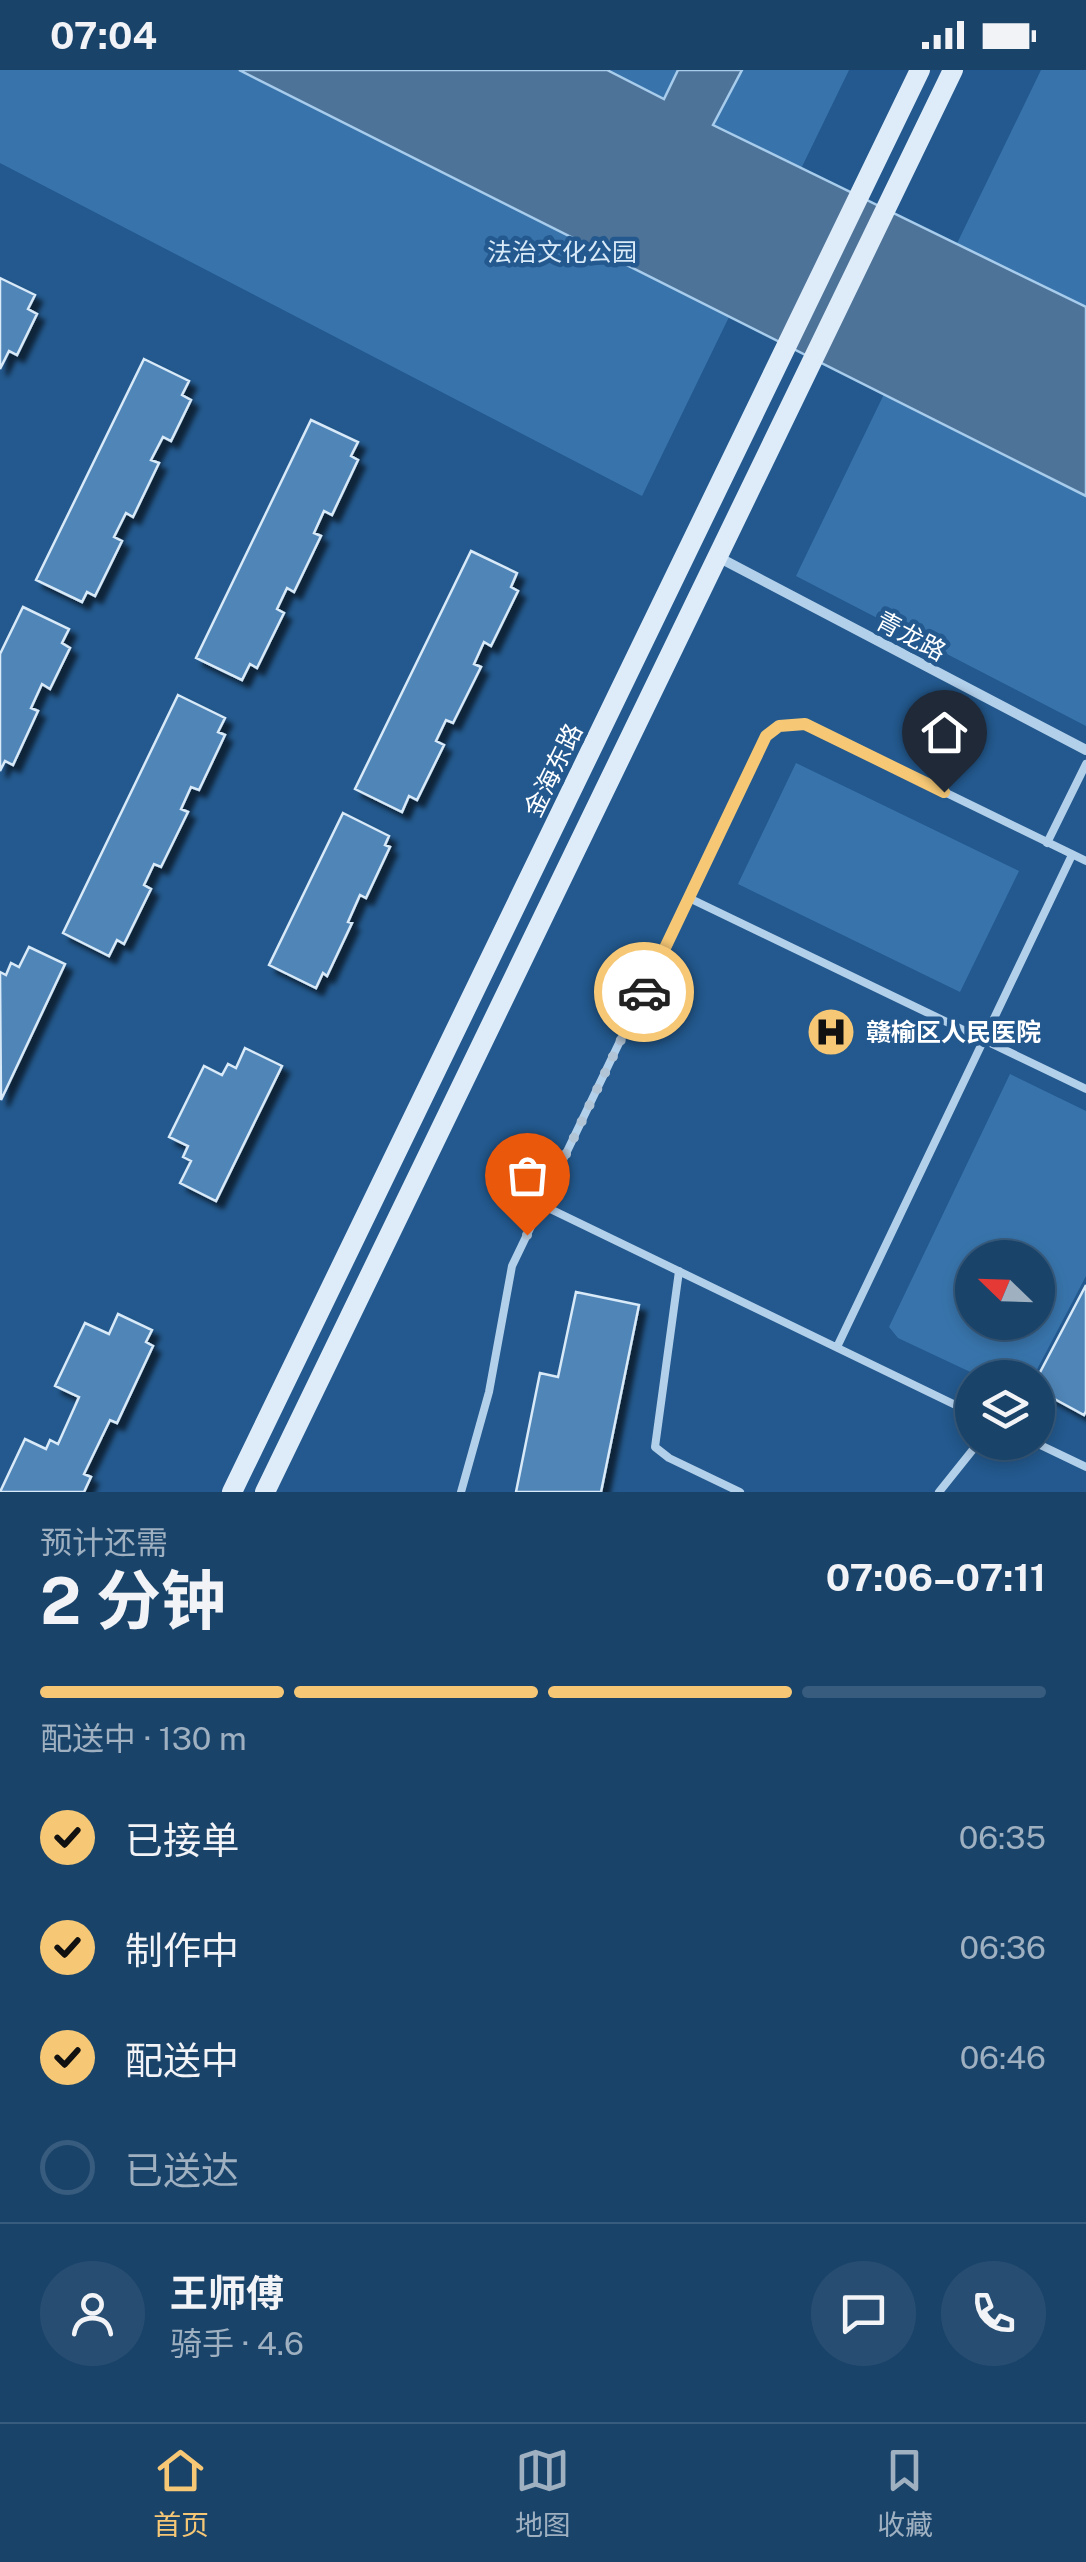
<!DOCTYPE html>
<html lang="zh">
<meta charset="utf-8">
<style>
:root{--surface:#1a436a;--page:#274e72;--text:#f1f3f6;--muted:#9fb0c1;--line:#385c7e;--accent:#f6c876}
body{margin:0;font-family:"Public Sans","Noto Sans SC",sans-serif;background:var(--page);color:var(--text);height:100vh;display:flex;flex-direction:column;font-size:38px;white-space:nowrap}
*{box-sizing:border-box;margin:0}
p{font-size:32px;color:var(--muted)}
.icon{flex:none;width:55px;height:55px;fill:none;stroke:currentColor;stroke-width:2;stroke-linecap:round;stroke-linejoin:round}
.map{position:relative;height:1422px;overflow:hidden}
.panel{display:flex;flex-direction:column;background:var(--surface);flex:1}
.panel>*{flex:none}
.needle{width:65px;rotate:293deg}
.tools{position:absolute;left:955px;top:1170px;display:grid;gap:20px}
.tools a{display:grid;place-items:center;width:100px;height:100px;border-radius:50%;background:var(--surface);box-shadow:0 5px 15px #0003,0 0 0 2px var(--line);font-size:50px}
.pin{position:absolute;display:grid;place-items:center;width:85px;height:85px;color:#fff;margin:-102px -42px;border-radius:50% 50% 50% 0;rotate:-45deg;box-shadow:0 0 10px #0007}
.pin .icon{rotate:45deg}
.courier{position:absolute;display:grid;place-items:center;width:100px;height:100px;margin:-50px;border:8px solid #f6c876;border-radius:50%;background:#fff;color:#222;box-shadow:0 2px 12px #0007}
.summary em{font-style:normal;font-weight:700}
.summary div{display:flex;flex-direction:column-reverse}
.summary{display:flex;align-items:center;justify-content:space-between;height:170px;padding:0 40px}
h1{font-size:65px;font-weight:700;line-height:75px}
.bar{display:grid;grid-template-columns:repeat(4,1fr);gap:15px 10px;align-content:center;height:120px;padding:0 40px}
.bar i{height:12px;border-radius:8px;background:var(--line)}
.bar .on{background:var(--accent)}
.bar p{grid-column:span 4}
.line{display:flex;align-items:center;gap:25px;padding:0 40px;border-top:2px solid var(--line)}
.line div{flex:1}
.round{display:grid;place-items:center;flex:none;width:105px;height:105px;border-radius:52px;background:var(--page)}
ol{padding:0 40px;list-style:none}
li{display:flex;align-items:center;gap:30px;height:110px}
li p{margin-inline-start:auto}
li .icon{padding:10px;border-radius:50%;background:var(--accent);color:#111;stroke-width:4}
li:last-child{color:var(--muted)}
li i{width:55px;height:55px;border:5px solid var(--line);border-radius:50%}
.status{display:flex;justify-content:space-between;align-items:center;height:70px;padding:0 50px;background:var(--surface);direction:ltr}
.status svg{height:28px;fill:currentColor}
.tabs{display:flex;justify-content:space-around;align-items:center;height:140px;border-top:2px solid var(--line);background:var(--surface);font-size:28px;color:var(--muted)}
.tabs a{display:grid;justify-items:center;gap:5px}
.tabs .on{color:var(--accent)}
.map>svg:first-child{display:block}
.green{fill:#3874ab;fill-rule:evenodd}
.water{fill:#4e7398;stroke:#a7ccec;stroke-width:2.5}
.building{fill:#5085b7;stroke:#d8e9f8;stroke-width:2.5;filter:url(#shadow)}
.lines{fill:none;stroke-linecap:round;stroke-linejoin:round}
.lane{stroke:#b3d0eb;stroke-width:8}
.street{stroke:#b3d0eb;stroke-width:10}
.secondary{stroke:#deecf9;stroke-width:20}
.done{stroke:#b2c5d7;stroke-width:10;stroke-dasharray:0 18}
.route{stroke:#f6c876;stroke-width:12}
.labels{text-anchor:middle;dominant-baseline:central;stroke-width:9;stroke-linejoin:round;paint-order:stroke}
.park-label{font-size:25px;fill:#d8e9f8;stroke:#23598e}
.street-label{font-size:25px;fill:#fff;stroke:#23598e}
.poi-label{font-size:25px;font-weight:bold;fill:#fff;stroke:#23598e;text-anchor:start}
</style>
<div class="status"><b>07:04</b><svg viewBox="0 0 49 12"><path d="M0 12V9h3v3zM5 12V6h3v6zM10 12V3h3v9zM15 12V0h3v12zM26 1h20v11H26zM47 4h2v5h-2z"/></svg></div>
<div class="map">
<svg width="1086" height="1422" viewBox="0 0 1086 1422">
<defs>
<filter id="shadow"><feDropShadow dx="7" dy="7" stdDeviation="2.5" flood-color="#0009"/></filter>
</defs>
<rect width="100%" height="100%" fill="#23598e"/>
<path class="green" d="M0,0H849L642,426L0,93Z
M1041,0H1086V656L796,506Z
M796,693L1019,801L960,922L738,814Z
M1010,1004L1086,1041V1206L1033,1307H981L898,1268L889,1257ZM972,1188H1038V1252H972Z"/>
<path class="water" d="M239,0H607L664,29L678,0H742L713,55L1086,237V426Z"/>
<path class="building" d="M0,208L35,225L28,239L37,244L17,285L9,281L0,299Z
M144,289L189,311L182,325L191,330L171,371L163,367L151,390L159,393L133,447L126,443L114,467L122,471L95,526L87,522L82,532L36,510Z
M311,350L358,372L351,386L358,390L332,445L324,441L314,463L321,466L294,522L287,518L277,539L284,543L257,598L250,594L242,610L196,588Z
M471,481L517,503L511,517L518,521L491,576L484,572L474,594L481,597L453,653L446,650L436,671L444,675L417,730L409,726L402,742L355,719Z
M23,537L69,559L62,573L70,578L50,619L42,614L31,638L38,641L13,695L5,691L0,701V584Z
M178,625L225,648L218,662L225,665L199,720L191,717L181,739L188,742L161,797L154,794L144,815L151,819L124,874L117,870L109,886L63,863Z
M343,743L389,766L385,775L390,777L366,828L360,825L348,852L352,853L327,906L323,903L316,918L269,895Z
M29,877L65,894L1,1030L0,902L6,905L11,893L19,897Z
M245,978L282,996L216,1131L180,1113L191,1091L183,1087L188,1076L169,1067L204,996L222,1005L228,994L236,998Z
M1086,1215V1341L1084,1345L1038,1320L1037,1308Z
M576,1222L639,1235L601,1422H516L540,1303L558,1307Z
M118,1244L152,1260L146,1272L153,1276L117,1353L110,1350L84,1404L91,1407L84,1422H0L25,1369L46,1379L50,1370L58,1374L79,1327L55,1316L85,1253L109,1264Z"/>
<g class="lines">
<path class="lane" d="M1047,773L1086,694
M689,828L1086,1019
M542,1135L972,1343
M679,1201L655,1377L669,1388L740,1422
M837,1277L1072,785
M1034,1372L1086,1397
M461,1422L489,1322L512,1196L766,667L779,656L805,654L1086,791
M939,1422L979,1372"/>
<path class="street" d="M718,487L1086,680"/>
<path class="secondary" d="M232,1422L920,0
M265,1422L953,0"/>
</g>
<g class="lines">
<path class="done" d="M527,1165L644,922"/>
<path class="route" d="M644,922L766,666L779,656L805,654L944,722"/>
</g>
<defs>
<g id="hospital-disc" transform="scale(2.5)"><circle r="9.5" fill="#f6c876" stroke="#23598e"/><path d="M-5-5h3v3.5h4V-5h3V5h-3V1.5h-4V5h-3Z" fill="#111"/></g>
</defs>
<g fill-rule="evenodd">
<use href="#hospital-disc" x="831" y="962"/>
</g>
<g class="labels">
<g class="park-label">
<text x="562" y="182">法治文化公园</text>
</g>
<g class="street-label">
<text transform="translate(911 566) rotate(28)">青龙路</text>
<text transform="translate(553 700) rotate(-64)">金海东路</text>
</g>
<g class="poi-label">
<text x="866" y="962">赣榆区人民医院</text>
</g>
</g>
</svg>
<div class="tools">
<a><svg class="needle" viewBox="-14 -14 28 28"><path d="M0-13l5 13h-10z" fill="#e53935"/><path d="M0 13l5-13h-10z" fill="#9fb0c1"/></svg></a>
<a><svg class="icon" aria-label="layers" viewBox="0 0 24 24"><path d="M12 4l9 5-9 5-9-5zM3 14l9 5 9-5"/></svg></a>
</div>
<div class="pin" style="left:527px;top:1165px;background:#ea580c"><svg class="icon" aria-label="bag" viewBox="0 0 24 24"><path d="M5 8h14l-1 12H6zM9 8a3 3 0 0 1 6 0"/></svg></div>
<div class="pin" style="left:944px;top:722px;background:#1f2937"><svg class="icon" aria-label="home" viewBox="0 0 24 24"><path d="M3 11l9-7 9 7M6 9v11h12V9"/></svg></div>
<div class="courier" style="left:644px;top:922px"><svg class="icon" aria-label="car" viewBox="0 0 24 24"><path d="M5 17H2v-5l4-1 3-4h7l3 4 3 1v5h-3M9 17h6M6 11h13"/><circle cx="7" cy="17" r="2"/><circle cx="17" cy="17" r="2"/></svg></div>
</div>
<section class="panel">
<div class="summary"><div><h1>2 分钟</h1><p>预计还需</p></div><em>07:06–07:11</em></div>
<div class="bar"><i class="on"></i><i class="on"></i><i class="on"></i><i></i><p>配送中 · 130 m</p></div>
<ol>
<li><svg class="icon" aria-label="check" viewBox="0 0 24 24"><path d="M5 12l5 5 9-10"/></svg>已接单<p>06:35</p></li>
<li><svg class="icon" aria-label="check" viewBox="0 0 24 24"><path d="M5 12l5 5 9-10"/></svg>制作中<p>06:36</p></li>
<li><svg class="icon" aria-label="check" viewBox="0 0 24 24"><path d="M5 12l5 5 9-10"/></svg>配送中<p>06:46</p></li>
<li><i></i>已送达</li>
</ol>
<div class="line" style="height:180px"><a class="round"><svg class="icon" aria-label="person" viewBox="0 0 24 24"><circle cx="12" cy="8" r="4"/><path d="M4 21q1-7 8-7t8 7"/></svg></a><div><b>王师傅</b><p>骑手 · 4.6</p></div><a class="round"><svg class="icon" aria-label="chat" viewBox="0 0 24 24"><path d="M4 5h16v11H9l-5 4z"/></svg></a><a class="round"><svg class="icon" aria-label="phone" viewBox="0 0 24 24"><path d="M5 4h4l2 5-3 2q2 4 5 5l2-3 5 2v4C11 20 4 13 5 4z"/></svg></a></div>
</section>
<nav class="tabs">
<a class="on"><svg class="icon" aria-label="home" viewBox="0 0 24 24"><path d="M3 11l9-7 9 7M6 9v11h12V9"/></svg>首页</a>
<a><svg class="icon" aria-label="map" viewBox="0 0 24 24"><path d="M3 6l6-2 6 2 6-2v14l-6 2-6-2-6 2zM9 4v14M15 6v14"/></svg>地图</a>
<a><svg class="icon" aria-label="saved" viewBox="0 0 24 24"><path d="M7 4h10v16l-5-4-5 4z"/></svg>收藏</a>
</nav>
